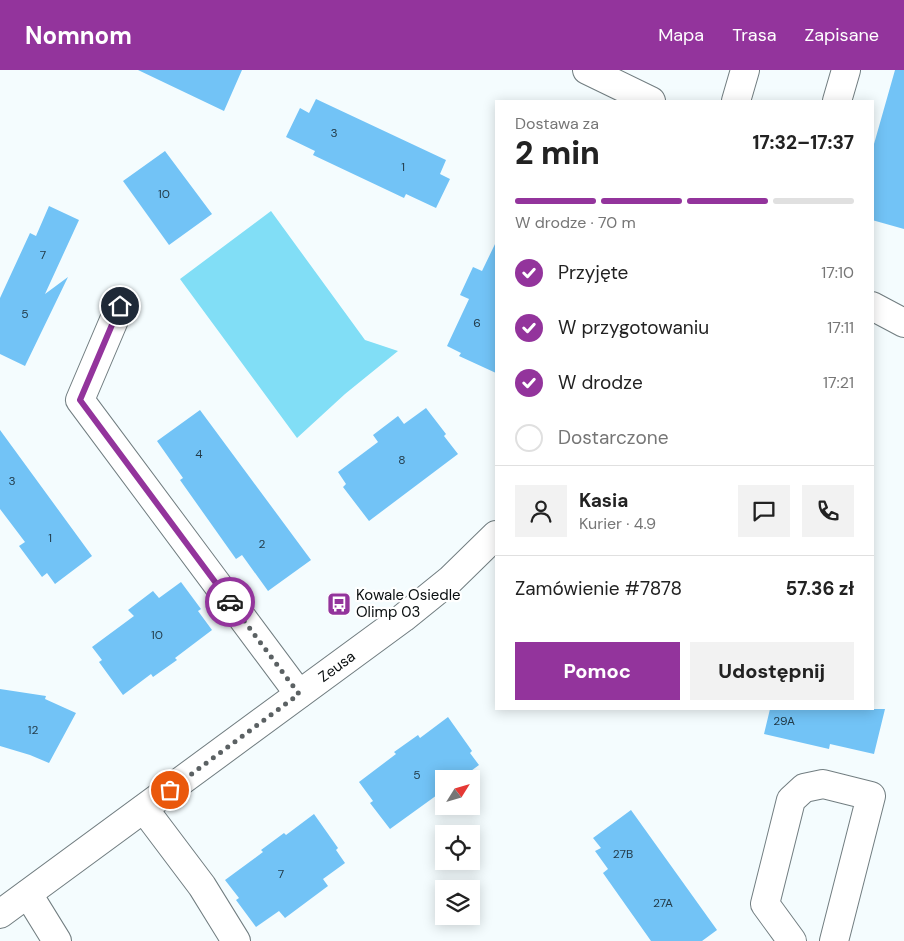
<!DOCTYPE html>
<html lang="pl">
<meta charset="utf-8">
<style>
:root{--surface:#fff;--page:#f2f2f2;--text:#222;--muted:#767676;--line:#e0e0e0;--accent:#93349c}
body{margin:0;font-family:"DM Sans",sans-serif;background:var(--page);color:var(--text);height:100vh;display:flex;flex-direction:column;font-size:19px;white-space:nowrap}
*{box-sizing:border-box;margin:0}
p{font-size:16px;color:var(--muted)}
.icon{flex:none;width:28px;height:28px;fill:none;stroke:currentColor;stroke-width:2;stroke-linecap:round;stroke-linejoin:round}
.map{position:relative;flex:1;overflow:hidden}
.details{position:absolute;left:495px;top:30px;width:379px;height:610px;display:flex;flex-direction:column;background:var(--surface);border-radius:0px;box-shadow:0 2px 12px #0003}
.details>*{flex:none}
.needle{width:32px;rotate:53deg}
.controls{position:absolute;left:435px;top:700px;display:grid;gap:10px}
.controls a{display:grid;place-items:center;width:45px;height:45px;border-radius:0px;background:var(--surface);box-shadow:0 2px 12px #0003;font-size:25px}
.pin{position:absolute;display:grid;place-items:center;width:42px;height:42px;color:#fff;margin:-21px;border:2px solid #fff;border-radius:50%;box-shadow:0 1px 5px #0007}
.courier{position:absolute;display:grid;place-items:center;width:50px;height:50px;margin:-25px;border:4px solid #93349c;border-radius:50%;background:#fff;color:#222;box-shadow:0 1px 6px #0007}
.overview em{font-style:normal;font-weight:800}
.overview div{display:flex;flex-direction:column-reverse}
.overview{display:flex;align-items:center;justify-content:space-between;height:85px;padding:0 20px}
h1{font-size:32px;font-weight:800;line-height:38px}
.bar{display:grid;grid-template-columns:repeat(4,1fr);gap:8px 5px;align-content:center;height:60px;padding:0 20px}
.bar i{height:6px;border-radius:4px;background:var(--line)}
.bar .current{background:var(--accent)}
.bar p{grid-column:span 4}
.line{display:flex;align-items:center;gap:12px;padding:0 20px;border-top:1px solid var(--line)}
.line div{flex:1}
.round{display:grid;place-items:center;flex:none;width:52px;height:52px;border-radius:0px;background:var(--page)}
ol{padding:0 20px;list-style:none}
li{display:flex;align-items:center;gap:15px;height:55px}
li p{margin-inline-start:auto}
li .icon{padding:5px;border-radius:50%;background:var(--accent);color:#fff;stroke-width:4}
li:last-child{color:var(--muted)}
li i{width:28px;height:28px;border:2px solid var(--line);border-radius:50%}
.cta{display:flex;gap:10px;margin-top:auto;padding:10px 20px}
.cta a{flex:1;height:58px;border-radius:0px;background:var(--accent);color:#fff;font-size:20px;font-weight:800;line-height:58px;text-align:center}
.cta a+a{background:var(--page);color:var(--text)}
header{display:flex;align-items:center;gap:30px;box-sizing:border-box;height:70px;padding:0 25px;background:var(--accent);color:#fff}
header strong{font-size:24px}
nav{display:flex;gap:28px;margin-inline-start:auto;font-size:18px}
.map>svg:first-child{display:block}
.green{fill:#81def6}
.building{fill:#72c3f6}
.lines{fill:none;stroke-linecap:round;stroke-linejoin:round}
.minor-casing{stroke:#717d80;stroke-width:30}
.minor{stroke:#fff;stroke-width:28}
.done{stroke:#5b6163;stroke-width:5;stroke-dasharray:0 9}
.route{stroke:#93349c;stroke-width:6}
.labels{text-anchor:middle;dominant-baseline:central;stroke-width:4.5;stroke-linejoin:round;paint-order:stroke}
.number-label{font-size:12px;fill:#233b49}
.poi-label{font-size:15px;fill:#090e0f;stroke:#fff;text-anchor:start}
.street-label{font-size:15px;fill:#090e0f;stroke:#fff}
</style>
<header>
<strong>Nomnom</strong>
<nav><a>Mapa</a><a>Trasa</a><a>Zapisane</a></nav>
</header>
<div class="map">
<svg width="904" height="871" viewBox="0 0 904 871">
<rect width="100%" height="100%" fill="#f4fcfe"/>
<path class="green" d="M271,141L365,270L398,281L345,324L297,368L180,209Z"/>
<path class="building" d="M138,0H242L224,41Z
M895,0H904V159L872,150V81Z
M316,29L446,90L440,104L450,109L436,138L406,124L404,128L313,85L315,81L286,67L300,38L309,43Z
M165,81L212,144L169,175L123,111Z
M49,136L79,150L45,224L68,207L25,296L0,284V228L30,163L36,166Z
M496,172V303L459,286L461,283L447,276L469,229L460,225L473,197L482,201Z
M426,338L446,364L444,366L458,384L369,451L343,417L346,414L338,402L378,372L373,365L398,346L404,354Z
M200,340L311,490L268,521L242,485L236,489L180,410L183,408L157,371Z
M0,360L92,486L55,514L47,503L42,507L19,476L25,472L0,439Z
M181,512L201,539L198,541L212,560L175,588L177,590L153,607L151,604L123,625L99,592L102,590L92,577L134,546L128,540L153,521L159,528Z
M0,619L46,626L45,629L76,643L49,693L30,685L0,676Z
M770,639H885L874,684L830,674L829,679L764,664Z
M448,647L472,681L470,683L479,695L460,709H444V720L390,759L370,733L373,731L359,712L396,684L394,682L418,665L420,668Z
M631,740L717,860L702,871H651L603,803L608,799L595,781L601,778L593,768Z
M314,744L338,778L336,780L345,793L323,809L328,816L285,848L279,841L256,857L236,830L239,828L225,810L263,782L261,780L284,763L286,765Z"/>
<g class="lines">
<g class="minor-casing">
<g id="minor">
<path d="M587,0L651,31"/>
<path d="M736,31L745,0"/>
<path d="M837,31L846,0"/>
<path d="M120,236L80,330L299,624"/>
<path d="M872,236L904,253"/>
<path d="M144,739L202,816L236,871"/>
<path d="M28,824L57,871"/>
<path id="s1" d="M0,844L403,548L450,510L496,465"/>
<path d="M792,871L765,834L791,730L804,718L823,714L871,726L834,871"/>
</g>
</g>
<use href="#minor" class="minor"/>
</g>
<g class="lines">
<path class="done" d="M170,720L299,624L230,532"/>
<path class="route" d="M120,236L80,330L230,532"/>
</g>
<defs>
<g id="bus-square" transform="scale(1.25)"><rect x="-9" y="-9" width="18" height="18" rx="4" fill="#93349c" stroke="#fff"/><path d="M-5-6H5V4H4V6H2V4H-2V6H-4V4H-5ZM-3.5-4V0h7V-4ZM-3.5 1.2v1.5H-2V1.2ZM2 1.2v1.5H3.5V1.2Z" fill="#fff"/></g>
</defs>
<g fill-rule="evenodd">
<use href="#bus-square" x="339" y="534"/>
</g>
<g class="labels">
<g class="number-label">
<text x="334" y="63">3</text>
<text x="403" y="97">1</text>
<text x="164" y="124">10</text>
<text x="43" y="185">7</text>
<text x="25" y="244">5</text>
<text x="477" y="253">6</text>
<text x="199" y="384">4</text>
<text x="402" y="390">8</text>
<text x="12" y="411">3</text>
<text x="50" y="468">1</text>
<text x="262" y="474">2</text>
<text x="157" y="565">10</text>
<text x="784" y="651">29A</text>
<text x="33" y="660">12</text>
<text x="417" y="705">5</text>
<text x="623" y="784">27B</text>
<text x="281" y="804">7</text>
<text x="663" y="833">27A</text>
</g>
<g class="poi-label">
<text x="356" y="525">Kowale Osiedle<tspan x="356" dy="17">Olimp 03</tspan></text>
</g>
<g class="street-label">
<text stroke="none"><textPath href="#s1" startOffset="418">Zeusa</textPath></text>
</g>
</g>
</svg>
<div class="controls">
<a><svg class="needle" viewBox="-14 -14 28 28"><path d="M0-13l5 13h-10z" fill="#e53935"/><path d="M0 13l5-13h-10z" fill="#767676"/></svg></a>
<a><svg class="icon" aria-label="locate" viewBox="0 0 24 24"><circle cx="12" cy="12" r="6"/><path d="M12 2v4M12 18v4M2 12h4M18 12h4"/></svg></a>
<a><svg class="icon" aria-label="layers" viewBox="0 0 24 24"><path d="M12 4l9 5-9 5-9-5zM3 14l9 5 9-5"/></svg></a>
</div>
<div class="pin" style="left:170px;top:720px;background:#ea580c"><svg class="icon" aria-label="bag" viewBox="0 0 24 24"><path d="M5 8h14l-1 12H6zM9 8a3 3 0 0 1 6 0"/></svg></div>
<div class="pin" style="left:120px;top:236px;background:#1f2937"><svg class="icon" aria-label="home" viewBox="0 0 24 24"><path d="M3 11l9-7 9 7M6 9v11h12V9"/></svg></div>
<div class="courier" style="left:230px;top:532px"><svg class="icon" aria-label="car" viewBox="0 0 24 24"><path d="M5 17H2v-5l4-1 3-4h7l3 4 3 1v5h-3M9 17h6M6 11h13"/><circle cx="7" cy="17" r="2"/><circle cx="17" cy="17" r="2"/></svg></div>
<section class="details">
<div class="overview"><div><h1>2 min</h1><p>Dostawa za</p></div><em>17:32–17:37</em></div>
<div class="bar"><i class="current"></i><i class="current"></i><i class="current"></i><i></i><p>W drodze · 70 m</p></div>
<ol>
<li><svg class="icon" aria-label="check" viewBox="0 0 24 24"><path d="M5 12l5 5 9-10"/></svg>Przyjęte<p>17:10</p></li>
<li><svg class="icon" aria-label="check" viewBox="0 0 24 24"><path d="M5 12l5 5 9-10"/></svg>W przygotowaniu<p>17:11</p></li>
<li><svg class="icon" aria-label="check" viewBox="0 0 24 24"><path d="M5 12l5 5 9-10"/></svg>W drodze<p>17:21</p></li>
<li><i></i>Dostarczone</li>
</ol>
<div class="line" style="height:90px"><a class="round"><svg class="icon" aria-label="person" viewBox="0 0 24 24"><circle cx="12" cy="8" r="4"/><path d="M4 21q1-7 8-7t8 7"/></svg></a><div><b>Kasia</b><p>Kurier · 4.9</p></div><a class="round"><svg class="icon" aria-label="chat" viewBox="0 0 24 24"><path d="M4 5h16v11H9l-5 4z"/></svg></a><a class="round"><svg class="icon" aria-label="phone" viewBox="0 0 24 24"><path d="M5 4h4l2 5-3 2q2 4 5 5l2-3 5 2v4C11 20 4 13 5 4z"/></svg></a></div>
<div class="line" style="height:65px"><div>Zamówienie #7878</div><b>57.36 zł</b></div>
<div class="cta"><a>Pomoc</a><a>Udostępnij</a></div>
</section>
</div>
